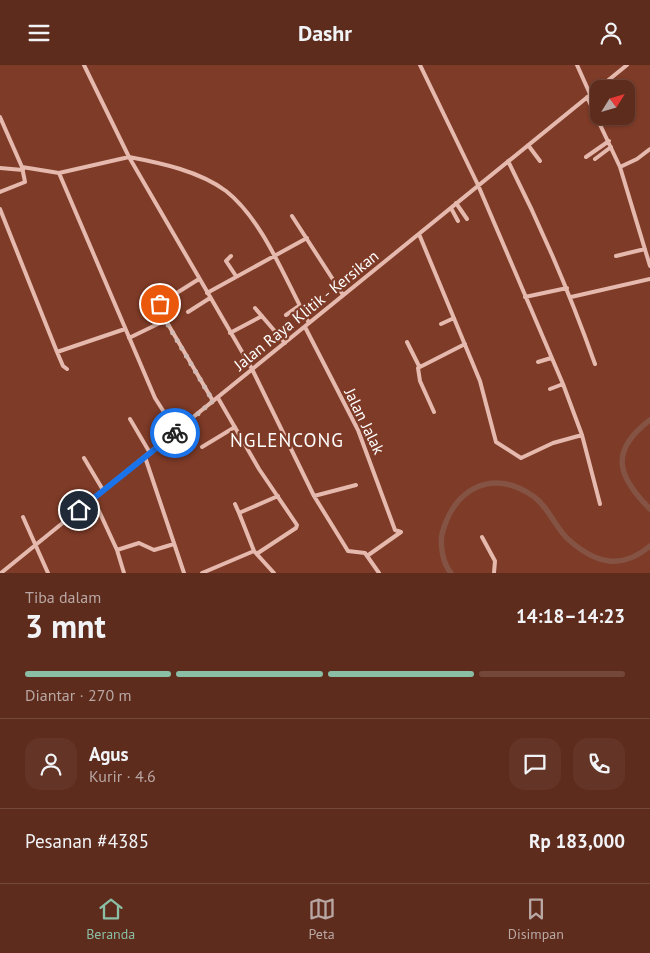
<!DOCTYPE html>
<html lang="id">
<meta charset="utf-8">
<style>
:root{--surface:#5e2c1d;--page:#643426;--text:#f1f3f6;--muted:#b9a7a4;--line:#73483b;--accent:#8abfa5}
body{margin:0;font-family:"PT Sans",sans-serif;background:var(--page);color:var(--text);height:100vh;display:flex;flex-direction:column;font-size:19px;white-space:nowrap}
*{box-sizing:border-box;margin:0}
p{font-size:16px;color:var(--muted)}
.icon{flex:none;width:28px;height:28px;fill:none;stroke:currentColor;stroke-width:2;stroke-linecap:round;stroke-linejoin:round}
.map{position:relative;height:508px;overflow:hidden}
.side{display:flex;flex-direction:column;background:var(--surface);flex:1}
.side>*{flex:none}
.needle{width:32px;rotate:53deg}
.buttons{position:absolute;left:590px;top:15px;display:grid;gap:10px}
.buttons a{display:grid;place-items:center;width:45px;height:45px;border-radius:10px;background:var(--surface);box-shadow:0 1px 4px #0004,0 0 0 1px var(--line);font-size:25px}
.pin{position:absolute;display:grid;place-items:center;width:42px;height:42px;color:#fff;margin:-21px;border:2px solid #fff;border-radius:50%;box-shadow:0 1px 5px #0007}
.courier{position:absolute;display:grid;place-items:center;width:50px;height:50px;margin:-25px;border:4px solid #1a73e8;border-radius:50%;background:#fff;color:#222;box-shadow:0 1px 6px #0007}
.head em{font-style:normal;font-weight:700}
.head div{display:flex;flex-direction:column-reverse}
.head{display:flex;align-items:center;justify-content:space-between;height:85px;padding:0 25px}
h1{font-size:32px;font-weight:700;line-height:38px}
.bar{display:grid;grid-template-columns:repeat(4,1fr);gap:8px 5px;align-content:center;height:60px;padding:0 25px}
.bar i{height:6px;border-radius:4px;background:var(--line)}
.bar .current{background:var(--accent)}
.bar p{grid-column:span 4}
.line{display:flex;align-items:center;gap:12px;padding:0 25px;border-top:1px solid var(--line)}
.line div{flex:1}
.round{display:grid;place-items:center;flex:none;width:52px;height:52px;border-radius:15px;background:var(--page)}
header{display:flex;justify-content:space-between;align-items:center;height:65px;padding:0 25px;background:var(--surface);font-size:22px;font-weight:700}
.tab-bar{display:flex;justify-content:space-around;align-items:center;height:70px;border-top:1px solid var(--line);background:var(--surface);font-size:14px;color:var(--muted)}
.tab-bar a{display:grid;justify-items:center;gap:2px}
.tab-bar .current{color:var(--accent)}
.map>svg:first-child{display:block}
.lines{fill:none;stroke-linecap:round;stroke-linejoin:round}
.river{stroke:#845344;stroke-width:5.5}
.minor{stroke:#e5b9ad;stroke-width:4}
.done{stroke:#d2bab3;stroke-width:5;stroke-dasharray:0 9}
.route{stroke:#1a73e8;stroke-width:6}
.labels{text-anchor:middle;dominant-baseline:central;stroke-width:4.5;stroke-linejoin:round;paint-order:stroke}
.street-label{font-size:16px;fill:#fff;stroke:#7e3b27}
.quarter-label{font-size:19px;letter-spacing:1px;fill:#fff;stroke:#7e3b27}
</style>
<header><svg class="icon" aria-label="menu" viewBox="0 0 24 24"><path d="M4 6h16M4 12h16M4 18h16"/></svg>Dashr<svg class="icon" aria-label="person" viewBox="0 0 24 24"><circle cx="12" cy="8" r="4"/><path d="M4 21q1-7 8-7t8 7"/></svg></header>
<div class="map">
<svg width="650" height="508" viewBox="0 0 650 508">
<rect width="100%" height="100%" fill="#7e3b27"/>
<g class="lines">
<path class="river" d="M650,355C609,386 617,411 650,444
M451,508C443,499 440,481 442,469C454,423 492,403 533,431C549,442 555,463 569,475C596,499 622,505 650,481"/>
<path class="minor" d="M84,0L129,92C161,98 199,106 226,126C264,156 286,217 309,258
M420,0L478,120L563,319L582,370L600,439
M577,0L590,29
M587,32L620,102L650,201
M0,52L22,102L59,108L155,333L176,366
M528,80L540,96
M586,92L609,76
M595,94L611,82
M508,96C542,163 570,229 595,299
M620,102L637,94L650,84
M0,103L23,105
M59,108L129,92L252,304L314,431L348,486L365,488L379,508
M0,127L25,117L22,102
M456,138L467,154
M451,143L458,156
M0,144L57,287L125,264
M292,151L343,230
M419,169L480,316L496,377L521,393L553,378L582,370
M231,191L226,196L236,211
M616,191L645,184
M148,225L213,336
M207,228L307,173
M525,232L567,223
M571,232L650,214
M156,241L199,214
M255,243L285,278
M188,247L210,233
M286,250L299,241
M441,259L454,253
M305,262L358,365L395,465L401,467L367,491
M230,268L262,251
M129,273L164,256
M407,277L419,301
M57,287L63,301L67,304
M538,297L551,293
M550,324L563,319
M218,333L259,404L297,460L296,463L258,488
M434,347L420,316L418,303L465,279
M130,354L150,388
M202,382L235,362
M145,392L184,508
M84,393L103,425
M314,431L356,420
M93,433L117,485L124,508
M235,439L239,448
M23,452L48,508
M482,472L495,496L494,508
M117,485L139,478L154,485L174,479
M1,508L627,0
M202,508L254,486
M274,508L254,486L239,448L278,431"/>
</g>
<g class="lines">
<path class="done" d="M160,239L156,241L158,243L213,336L175,368"/>
<path class="route" d="M79,445L175,368"/>
</g>
<g class="labels">
<g class="street-label">
<text transform="translate(306 245) rotate(-39)">Jalan Raya Klitik - Kersikan</text>
<text transform="translate(365 356) rotate(64)">Jalan Jalak</text>
</g>
<g class="quarter-label">
<text x="287" y="375">NGLENCONG</text>
</g>
</g>
</svg>
<div class="buttons">
<a><svg class="needle" viewBox="-14 -14 28 28"><path d="M0-13l5 13h-10z" fill="#e53935"/><path d="M0 13l5-13h-10z" fill="#b9a7a4"/></svg></a>
</div>
<div class="pin" style="left:160px;top:239px;background:#ea580c"><svg class="icon" aria-label="bag" viewBox="0 0 24 24"><path d="M5 8h14l-1 12H6zM9 8a3 3 0 0 1 6 0"/></svg></div>
<div class="pin" style="left:79px;top:445px;background:#1f2937"><svg class="icon" aria-label="home" viewBox="0 0 24 24"><path d="M3 11l9-7 9 7M6 9v11h12V9"/></svg></div>
<div class="courier" style="left:175px;top:368px"><svg class="icon" aria-label="bike" viewBox="0 0 24 24"><circle cx="6" cy="16" r="4"/><circle cx="18" cy="16" r="4"/><path d="M6 16l4-8h5l3 8M10 8l3 8H6M13 5h3"/></svg></div>
</div>
<section class="side">
<div class="head"><div><h1>3 mnt</h1><p>Tiba dalam</p></div><em>14:18–14:23</em></div>
<div class="bar"><i class="current"></i><i class="current"></i><i class="current"></i><i></i><p>Diantar · 270 m</p></div>
<div class="line" style="height:90px"><a class="round"><svg class="icon" aria-label="person" viewBox="0 0 24 24"><circle cx="12" cy="8" r="4"/><path d="M4 21q1-7 8-7t8 7"/></svg></a><div><b>Agus</b><p>Kurir · 4.6</p></div><a class="round"><svg class="icon" aria-label="chat" viewBox="0 0 24 24"><path d="M4 5h16v11H9l-5 4z"/></svg></a><a class="round"><svg class="icon" aria-label="phone" viewBox="0 0 24 24"><path d="M5 4h4l2 5-3 2q2 4 5 5l2-3 5 2v4C11 20 4 13 5 4z"/></svg></a></div>
<div class="line" style="height:65px"><div>Pesanan #4385</div><b>Rp 183,000</b></div>
</section>
<nav class="tab-bar">
<a class="current"><svg class="icon" aria-label="home" viewBox="0 0 24 24"><path d="M3 11l9-7 9 7M6 9v11h12V9"/></svg>Beranda</a>
<a><svg class="icon" aria-label="map" viewBox="0 0 24 24"><path d="M3 6l6-2 6 2 6-2v14l-6 2-6-2-6 2zM9 4v14M15 6v14"/></svg>Peta</a>
<a><svg class="icon" aria-label="saved" viewBox="0 0 24 24"><path d="M7 4h10v16l-5-4-5 4z"/></svg>Disimpan</a>
</nav>
